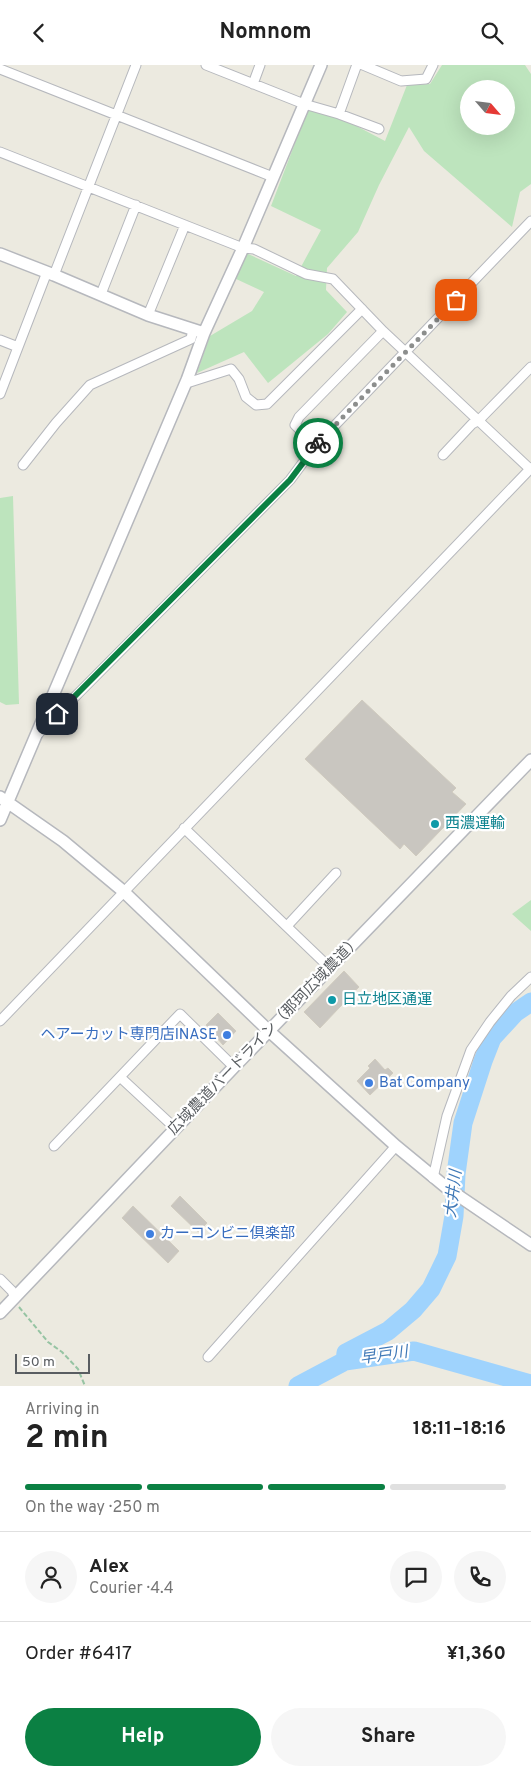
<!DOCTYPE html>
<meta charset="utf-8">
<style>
:root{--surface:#fff;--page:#f6f6f6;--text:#222;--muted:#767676;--line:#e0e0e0;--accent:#0b8043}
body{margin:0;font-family:Overpass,"Noto Sans JP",sans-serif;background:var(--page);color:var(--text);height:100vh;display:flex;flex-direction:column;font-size:19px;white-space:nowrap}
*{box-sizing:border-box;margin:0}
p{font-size:16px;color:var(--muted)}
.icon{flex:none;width:28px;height:28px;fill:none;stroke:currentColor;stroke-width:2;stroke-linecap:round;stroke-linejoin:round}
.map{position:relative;height:1321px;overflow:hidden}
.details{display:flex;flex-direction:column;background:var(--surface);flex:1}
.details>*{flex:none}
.needle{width:32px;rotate:118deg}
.fabs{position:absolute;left:460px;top:15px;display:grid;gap:10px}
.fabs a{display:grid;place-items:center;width:55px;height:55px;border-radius:50%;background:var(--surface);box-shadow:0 5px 20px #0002;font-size:25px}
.scale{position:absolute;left:15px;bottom:12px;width:75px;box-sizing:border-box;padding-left:5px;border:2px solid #595d61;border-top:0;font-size:14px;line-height:18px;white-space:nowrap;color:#595d61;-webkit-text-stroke:4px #fff;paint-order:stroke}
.pin{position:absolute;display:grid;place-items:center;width:42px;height:42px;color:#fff;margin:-21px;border-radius:10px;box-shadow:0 2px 8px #0006}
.courier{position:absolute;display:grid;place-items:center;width:50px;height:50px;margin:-25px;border:4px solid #0b8043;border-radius:50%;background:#fff;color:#222;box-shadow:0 1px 6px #0007}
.head em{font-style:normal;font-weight:700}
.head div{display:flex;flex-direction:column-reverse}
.head{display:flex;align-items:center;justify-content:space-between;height:85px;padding:0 25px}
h1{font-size:32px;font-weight:700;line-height:38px}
.bar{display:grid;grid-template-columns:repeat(4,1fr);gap:8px 5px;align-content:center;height:60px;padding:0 25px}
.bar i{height:6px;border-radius:4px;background:var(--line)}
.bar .on{background:var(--accent)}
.bar p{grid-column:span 4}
.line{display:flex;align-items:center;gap:12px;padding:0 25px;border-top:1px solid var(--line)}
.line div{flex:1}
.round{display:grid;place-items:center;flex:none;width:52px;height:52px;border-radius:26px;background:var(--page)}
.button{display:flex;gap:10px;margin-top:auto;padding:10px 25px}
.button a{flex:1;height:58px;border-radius:30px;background:var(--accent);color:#fff;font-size:20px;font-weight:700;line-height:58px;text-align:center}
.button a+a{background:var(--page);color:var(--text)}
header{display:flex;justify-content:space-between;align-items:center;height:65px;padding:0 25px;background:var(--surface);font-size:22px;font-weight:700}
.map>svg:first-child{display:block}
.green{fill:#bde4bd;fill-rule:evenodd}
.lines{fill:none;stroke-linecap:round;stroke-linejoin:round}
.river{stroke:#9fd3fd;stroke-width:19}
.building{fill:#c9c6c0;stroke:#d0cbbf}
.minor-casing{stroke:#b6b8bd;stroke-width:11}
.tertiary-casing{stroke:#b6b8bd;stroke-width:14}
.path{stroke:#96c4a3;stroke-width:2;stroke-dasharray:5 2.5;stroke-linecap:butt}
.minor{stroke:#fff;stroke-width:9}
.tertiary{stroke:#fff;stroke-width:11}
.done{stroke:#8c8e8d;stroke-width:5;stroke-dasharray:0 9}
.route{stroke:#0b8043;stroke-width:6}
.culture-dot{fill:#0f9aa8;stroke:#fff;stroke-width:2}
.shop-dot{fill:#3f7fe0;stroke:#fff;stroke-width:2}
.labels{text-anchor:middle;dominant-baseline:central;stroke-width:4.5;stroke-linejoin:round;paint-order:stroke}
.culture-label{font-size:15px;fill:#0d838f;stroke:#fff;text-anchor:start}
.shop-label{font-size:15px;fill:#366cbe;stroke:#fff;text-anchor:start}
.street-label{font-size:15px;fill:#595d61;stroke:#fff}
.water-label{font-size:16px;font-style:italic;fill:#4079b7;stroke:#fff}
</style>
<header><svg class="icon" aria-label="back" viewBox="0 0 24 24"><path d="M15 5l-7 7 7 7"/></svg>Nomnom<svg class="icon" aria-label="search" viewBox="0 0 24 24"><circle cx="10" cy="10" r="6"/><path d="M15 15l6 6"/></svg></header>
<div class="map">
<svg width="531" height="1321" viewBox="0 0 531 1321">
<rect width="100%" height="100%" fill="#eceae0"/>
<path class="green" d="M442,0H525L531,9V119L520,127L512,162L424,86L409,62L379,120L358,167L327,203L326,225L347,247L328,269L268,318L244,287L197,308L210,271L252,246L264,227L234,213L246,188L296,211L321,165L271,141L308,44L345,55L385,76L407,20L430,19ZM469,24H506V61H469Z
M13,431L19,639L6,640L0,637V433Z
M531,835V866L512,849Z"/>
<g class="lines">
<path class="river" d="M345,1296L346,1288L388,1266L413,1245L431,1224L447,1191L454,1151L456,1109L463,1058L483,996L492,973L515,948L531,937
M298,1321L345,1296L414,1286L531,1319"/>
</g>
<path class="building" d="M362,635L456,723L452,727L466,739L416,791L404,779L400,784L305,694Z
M344,906L359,922L320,963L304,947Z
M218,948L236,966L223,980L206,960Z
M375,994L385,1005L388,1003L393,1008L370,1030L357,1016L370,1003L368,1001Z
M180,1131L207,1158L198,1167L171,1141Z
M133,1141L179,1186L168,1198L122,1153Z"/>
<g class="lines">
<g class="minor-casing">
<path id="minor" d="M206,0L304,39L339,49L379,64
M363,0L401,16L426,14L433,0
M0,4L273,112
M253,19L260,0
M339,49L356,2L358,0
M0,87L243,183L254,184L306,209L333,214L383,266L531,405
M54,210L136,0
M101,229L136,140
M148,250L185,160
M0,275L18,282
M187,315L190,317L231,304L239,314L246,332L256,340L267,339L362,244
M0,329L47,207
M316,380L295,360L299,352L383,266
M443,390L472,359L479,355L531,302
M23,400L56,358L90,320L191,274L193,264
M39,668L290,415L316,380L531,156
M184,763L330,903
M287,861L336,808
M0,956L531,403
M120,1012L176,1064
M54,1081L180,949L234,1002
M433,1113L447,1051L471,985L490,957L511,931L531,912
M0,1214L12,1226L15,1233
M208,1292L396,1081"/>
</g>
<g class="tertiary-casing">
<path id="tertiary" d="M0,189L54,210L148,250L204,268
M0,732L63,776L123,826L269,966L396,1081L447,1123L531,1180
M0,755L187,315L204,268L243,183L321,0
M0,1248L234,1002L531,695"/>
</g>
<path class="path" d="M19,1242L48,1277L62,1287L78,1304L85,1321"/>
<use href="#minor" class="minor"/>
<use href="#tertiary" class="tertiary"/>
</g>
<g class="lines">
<path class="done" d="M318,378L456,235"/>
<path class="route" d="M57,649L290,415L318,378"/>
</g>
<g class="culture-dot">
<circle cx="435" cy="759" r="5"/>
<circle cx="332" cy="935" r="5"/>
</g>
<g class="shop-dot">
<circle cx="227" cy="970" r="5"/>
<circle cx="369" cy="1018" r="5"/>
<circle cx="150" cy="1169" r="5"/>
</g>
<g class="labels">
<g class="culture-label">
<text x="445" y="759">西濃運輸</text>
<text x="342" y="935">日立地区通運</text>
</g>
<g class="shop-label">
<text x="217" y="970" text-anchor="end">ヘアーカット専門店INASE</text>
<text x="379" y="1018">Bat Company</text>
<text x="160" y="1169">カーコンビニ倶楽部</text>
</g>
<g class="street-label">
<text transform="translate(265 971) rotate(-46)">広域農道バードライン（那珂広域農道）</text>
</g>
<g class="water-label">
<text transform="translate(454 1129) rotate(-83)">大井川</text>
<text transform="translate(384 1291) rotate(-8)">早戸川</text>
</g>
</g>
</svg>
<div class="fabs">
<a><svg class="needle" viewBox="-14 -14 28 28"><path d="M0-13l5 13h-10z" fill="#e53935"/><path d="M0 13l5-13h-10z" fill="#767676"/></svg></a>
</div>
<div class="scale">50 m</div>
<div class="pin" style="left:456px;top:235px;background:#ea580c"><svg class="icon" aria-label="bag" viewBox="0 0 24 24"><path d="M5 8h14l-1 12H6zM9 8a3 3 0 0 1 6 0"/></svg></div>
<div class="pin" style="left:57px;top:649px;background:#1f2937"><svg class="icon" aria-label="home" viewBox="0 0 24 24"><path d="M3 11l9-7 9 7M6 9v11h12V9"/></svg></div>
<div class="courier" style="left:318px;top:378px"><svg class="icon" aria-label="bike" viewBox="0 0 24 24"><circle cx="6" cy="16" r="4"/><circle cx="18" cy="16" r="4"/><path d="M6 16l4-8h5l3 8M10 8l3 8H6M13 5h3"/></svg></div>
</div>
<section class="details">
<div class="head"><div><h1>2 min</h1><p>Arriving in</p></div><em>18:11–18:16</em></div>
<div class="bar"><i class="on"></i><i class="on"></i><i class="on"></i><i></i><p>On the way · 250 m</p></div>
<div class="line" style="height:90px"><a class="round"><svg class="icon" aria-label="person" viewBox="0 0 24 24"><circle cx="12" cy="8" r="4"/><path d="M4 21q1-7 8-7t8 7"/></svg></a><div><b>Alex</b><p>Courier · 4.4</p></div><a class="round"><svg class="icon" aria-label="chat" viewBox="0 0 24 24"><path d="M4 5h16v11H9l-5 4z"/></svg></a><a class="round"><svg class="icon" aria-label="phone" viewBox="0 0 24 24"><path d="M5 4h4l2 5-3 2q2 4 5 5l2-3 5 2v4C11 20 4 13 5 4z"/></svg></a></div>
<div class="line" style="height:65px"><div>Order #6417</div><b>¥1,360</b></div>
<div class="button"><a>Help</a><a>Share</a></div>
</section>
